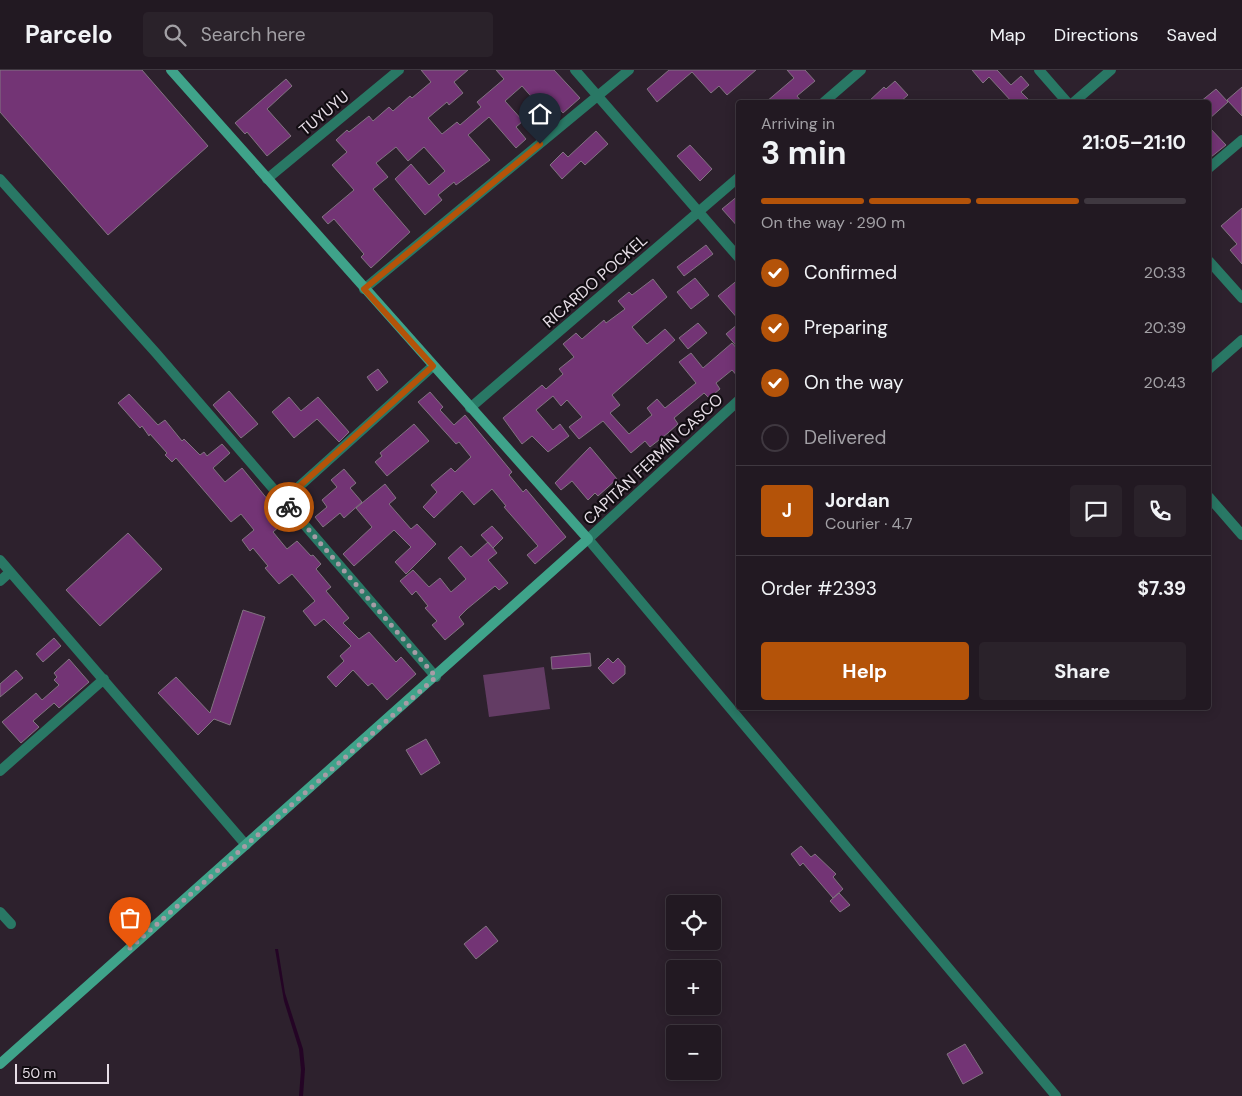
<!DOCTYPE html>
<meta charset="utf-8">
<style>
:root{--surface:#221922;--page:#2a222a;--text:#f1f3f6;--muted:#a2a0a5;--line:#3f3840;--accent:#b45309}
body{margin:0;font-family:"DM Sans",sans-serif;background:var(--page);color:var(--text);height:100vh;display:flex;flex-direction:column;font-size:19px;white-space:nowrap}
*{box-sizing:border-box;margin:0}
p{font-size:16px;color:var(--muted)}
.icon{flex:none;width:28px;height:28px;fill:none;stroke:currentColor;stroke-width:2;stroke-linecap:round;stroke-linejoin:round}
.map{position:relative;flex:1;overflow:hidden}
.sheet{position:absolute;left:736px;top:30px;width:475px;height:610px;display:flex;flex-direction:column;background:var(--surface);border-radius:5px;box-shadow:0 2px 12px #0003,0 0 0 1px var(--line)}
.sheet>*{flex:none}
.fabs{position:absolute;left:666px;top:825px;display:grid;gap:10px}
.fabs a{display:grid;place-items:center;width:55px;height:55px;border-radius:5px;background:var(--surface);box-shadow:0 2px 12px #0003,0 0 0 1px var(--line);font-size:25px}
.scale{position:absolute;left:15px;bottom:12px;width:94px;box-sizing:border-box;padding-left:5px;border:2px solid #e7dee7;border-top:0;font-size:14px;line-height:18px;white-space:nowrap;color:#e7dee7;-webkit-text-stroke:4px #120d12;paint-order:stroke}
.pin{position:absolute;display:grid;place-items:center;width:42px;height:42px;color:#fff;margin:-51px -21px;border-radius:50% 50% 50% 0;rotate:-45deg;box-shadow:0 0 5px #0007}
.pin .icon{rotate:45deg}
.courier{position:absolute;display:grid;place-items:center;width:50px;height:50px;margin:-25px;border:4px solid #b45309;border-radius:50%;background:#fff;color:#222;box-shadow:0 1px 6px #0007}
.head em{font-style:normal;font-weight:700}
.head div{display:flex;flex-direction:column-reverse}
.head{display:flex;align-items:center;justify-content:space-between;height:85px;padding:0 25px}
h1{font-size:32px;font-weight:700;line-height:38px}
.bar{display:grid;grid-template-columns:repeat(4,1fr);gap:8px 5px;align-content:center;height:60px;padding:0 25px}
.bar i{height:6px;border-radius:4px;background:var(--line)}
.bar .selected{background:var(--accent)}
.bar p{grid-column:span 4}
.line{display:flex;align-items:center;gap:12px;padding:0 25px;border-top:1px solid var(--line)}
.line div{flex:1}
.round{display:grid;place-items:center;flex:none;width:52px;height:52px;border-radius:5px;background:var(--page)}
ol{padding:0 25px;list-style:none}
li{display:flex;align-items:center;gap:15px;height:55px}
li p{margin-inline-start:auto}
li .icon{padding:5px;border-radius:50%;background:var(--accent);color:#fff;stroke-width:4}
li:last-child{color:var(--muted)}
li i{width:28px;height:28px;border:2px solid var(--line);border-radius:50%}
.primary-button{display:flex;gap:10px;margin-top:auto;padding:10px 25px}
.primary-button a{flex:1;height:58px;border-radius:5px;background:var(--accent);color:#fff;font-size:20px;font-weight:700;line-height:58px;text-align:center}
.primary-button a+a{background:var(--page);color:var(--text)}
header{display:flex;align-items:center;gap:30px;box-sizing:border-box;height:70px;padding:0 25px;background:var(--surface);border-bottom:1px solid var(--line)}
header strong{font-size:24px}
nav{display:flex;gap:28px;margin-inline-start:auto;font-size:18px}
.search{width:350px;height:45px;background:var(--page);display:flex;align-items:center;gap:12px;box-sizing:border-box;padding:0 18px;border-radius:5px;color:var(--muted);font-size:19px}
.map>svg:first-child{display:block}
.green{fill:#633c64}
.water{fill:#240425}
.building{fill:#733475;stroke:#827381}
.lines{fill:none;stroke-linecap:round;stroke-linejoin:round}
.street{stroke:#297865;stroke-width:10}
.secondary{stroke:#3fa38a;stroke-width:10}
.done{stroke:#a69ca6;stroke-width:5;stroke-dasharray:0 9}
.route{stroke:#b45309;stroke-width:6}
.labels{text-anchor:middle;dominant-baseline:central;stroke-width:4.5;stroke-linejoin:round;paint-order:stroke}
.street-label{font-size:16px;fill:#e7dee7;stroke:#120d12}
</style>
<header>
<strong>Parcelo</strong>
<div class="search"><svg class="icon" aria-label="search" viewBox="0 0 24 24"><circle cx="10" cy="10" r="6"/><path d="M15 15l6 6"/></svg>Search here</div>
<nav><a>Map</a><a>Directions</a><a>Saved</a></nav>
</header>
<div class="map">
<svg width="1242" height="1026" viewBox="0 0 1242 1026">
<rect width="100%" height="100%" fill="#2d212d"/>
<path class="green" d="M544,597L550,639L489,647L483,605Z"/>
<path class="water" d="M275,879H278L285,923L303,979L305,999L303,1026H299L301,1000L299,979L284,931Z"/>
<path class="building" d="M0,0H142L208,76L108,165L0,42Z
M421,0H468L454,12L463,23L449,35L447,32L428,48L442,64L457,52L460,55L481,37L477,32L504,9L496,0H554L580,28L563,43L553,32L543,40L522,16L505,31L523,51L516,57L526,69L516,78L489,47L468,65L490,90L456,115L454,112L438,125L442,130L425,145L395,109L411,94L429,115L445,101L424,77L408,91L396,77L376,93L388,107L373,119L410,162L371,198L361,187L364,184L334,149L328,154L322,147L354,120L332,95L347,82L336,70L347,60L349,62L369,46L373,51L389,37L393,41L410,26L412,28L431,12Z
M669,0H756L727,25L719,16L711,23L692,2L657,32L647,19Z
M787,0H805L815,11L797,26L802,32H766L794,8Z
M972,0H997L1011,15L1021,6L1029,15L1021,22L1031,32H1012L989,7L983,13Z
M286,9L292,16L267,39L291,66L267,86L247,62L245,64L235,53Z
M895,11L908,25L900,32H868L884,17L886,19Z
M1242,17V46L1227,30Z
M1216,19L1228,32L1209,49V32H1200Z
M1209,57L1226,75L1211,87L1209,84Z
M596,61L608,74L585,95L581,91L562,109L550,95L563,82L568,87Z
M690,75L712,99L700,111L677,86Z
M739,125V158L722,139Z
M1242,138V194L1230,180L1237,174L1221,156Z
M706,175L713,184L684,206L677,197Z
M695,208L709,225L691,239L677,222Z
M653,209L667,227L632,257L647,274L665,259L675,270L612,325L620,335L610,343L629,364L652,345L647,338L657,329L665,338L696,313L679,292L691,283L703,298L732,273L739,281V308L732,300L716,313L720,319L709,328L704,323L674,348L678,354L668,363L650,377L645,371L631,383L603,351L579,369L569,357L582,347L567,330L561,336L553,326L536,340L553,360L560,354L569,366L548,382L532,366L522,374L503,348L542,315L546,319L563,304L559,299L574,287L563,274L576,263L582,269L604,250L606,253L625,239L618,231L629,222L632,225Z
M739,209V250L718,226Z
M698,253L707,263L688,279L679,268Z
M739,253V279L726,264Z
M378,299L388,312L377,321L367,307Z
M229,321L258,354L241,368L213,335Z
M430,322L443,337L440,340L454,355L465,345L512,402L509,405L523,422L526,419L566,467L535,494L527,485L538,476L504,437L506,436L492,419L474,435L462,421L434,448L423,437L437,422L431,415L451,398L455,402L471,387L459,372L456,374L418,332Z
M129,324L158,355L165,350L182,371L184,369L200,385L204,382L207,386L222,374L230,383L213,398L225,412L242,398L277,441L279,438L288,449L273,462L287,479L297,471L311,486L313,485L321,494L316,499L331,517L326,521L349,548L343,553L359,569L369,562L396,592L401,587L416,604L387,630L372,613L368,616L353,600L336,617L327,607L344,591L340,586L351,576L324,549L315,556L303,541L315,531L292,504L279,514L265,498L268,496L253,478L250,481L242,470L254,460L241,444L231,452L176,388L172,392L165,385L167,383L150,364L149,366L142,356L140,358L118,333Z
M289,327L301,341L318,327L349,362L339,372L317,349L294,368L272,342Z
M414,354L429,371L387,406L375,392L382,386L380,383Z
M590,377L617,409L598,426L595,423L588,430L572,411L561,420L555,413Z
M344,399L356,413L350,418L362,432L344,448L340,443L323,457L315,447L327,437L322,430L337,417L331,410Z
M385,414L396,428L389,434L411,459L417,454L436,474L406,504L395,492L411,477L394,460L354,496L343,484L372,457L356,438Z
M492,456L503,468L493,478L481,465Z
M128,463L162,499L100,556L66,520Z
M488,472L497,483L488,490L508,513L499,520L495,516L467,539L459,547L464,554L445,570L432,555L437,551L425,538L428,536L416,521L412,525L400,511L413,500L429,517L440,508L451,522L466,509L448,488L461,476L471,487Z
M243,540L265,547L230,655L214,649L198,665L158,623L176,607L210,643Z
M54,568L61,576L43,592L36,584Z
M590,583L591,596L552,599L551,587Z
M608,588L613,593L618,588L625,596V604L613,614L598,598Z
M69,589L89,612L59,638L54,633L33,651L39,657L21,673L2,652L36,623L42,630L59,615L54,610L57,607L54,603Z
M16,600L23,608L0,627V614Z
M426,669L440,693L421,705L406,680Z
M801,776L811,787L815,784L836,804L833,807L843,819L833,828L803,793L800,796L791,784Z
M839,823L850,835L840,842L830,831Z
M486,856L498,871L476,889L464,874Z
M965,974L983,1003L963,1014L947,984Z"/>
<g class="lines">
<path class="street" d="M575,0L739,188
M1039,0L1067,32
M824,32L861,0
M1074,32L1111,0
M1209,98L1242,70
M0,109L156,283L436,607
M267,109L399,0
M1209,191L1242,228
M364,219L629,0
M1209,299L1242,270
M739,330L588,469L1056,1026
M470,338L739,107
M1209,427L1242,465
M283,431L433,296
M0,490L246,775
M0,511L10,502
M0,701L104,609
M0,842L11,854"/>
<path class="secondary" d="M0,994L588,469L171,0"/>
</g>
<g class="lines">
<path class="done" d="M130,878L436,607L289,437"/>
<path class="route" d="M289,437L283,431L433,296L364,219L540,74"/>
</g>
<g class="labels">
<g class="street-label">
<text transform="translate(324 43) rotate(-40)">TUYUYU</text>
<text transform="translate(595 211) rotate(-41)">RICARDO POCKEL</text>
<text transform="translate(653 389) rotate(-43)">CAPITÁN FERMÍN CASCO</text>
</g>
</g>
</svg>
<div class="fabs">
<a><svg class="icon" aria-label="locate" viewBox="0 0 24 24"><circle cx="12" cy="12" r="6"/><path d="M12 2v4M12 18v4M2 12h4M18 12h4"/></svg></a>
<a>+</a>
<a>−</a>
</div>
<div class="scale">50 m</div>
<div class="pin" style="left:130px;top:878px;background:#ea580c"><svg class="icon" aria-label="bag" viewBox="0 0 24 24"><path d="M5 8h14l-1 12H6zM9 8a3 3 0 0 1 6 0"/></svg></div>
<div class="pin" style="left:540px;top:74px;background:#1f2937"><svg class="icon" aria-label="home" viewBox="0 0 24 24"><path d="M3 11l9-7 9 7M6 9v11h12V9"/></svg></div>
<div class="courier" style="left:289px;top:437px"><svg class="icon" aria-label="bike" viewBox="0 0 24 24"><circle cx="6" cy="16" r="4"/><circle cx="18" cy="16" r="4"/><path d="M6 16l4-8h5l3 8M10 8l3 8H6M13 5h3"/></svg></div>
<section class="sheet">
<div class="head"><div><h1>3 min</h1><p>Arriving in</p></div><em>21:05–21:10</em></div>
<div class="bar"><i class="selected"></i><i class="selected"></i><i class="selected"></i><i></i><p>On the way · 290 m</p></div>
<ol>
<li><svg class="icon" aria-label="check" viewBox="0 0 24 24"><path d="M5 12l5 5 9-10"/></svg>Confirmed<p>20:33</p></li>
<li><svg class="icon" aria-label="check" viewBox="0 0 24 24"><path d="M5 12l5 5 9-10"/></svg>Preparing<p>20:39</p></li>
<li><svg class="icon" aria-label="check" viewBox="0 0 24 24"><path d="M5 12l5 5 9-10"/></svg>On the way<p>20:43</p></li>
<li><i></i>Delivered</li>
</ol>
<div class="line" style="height:90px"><b class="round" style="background:var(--accent);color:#fff">J</b><div><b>Jordan</b><p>Courier · 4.7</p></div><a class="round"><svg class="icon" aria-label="chat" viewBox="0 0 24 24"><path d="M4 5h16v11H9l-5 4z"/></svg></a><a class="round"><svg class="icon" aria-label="phone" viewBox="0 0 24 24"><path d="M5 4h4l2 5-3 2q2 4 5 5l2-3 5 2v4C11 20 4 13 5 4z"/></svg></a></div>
<div class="line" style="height:65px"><div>Order #2393</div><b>$7.39</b></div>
<div class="primary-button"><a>Help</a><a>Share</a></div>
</section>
</div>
